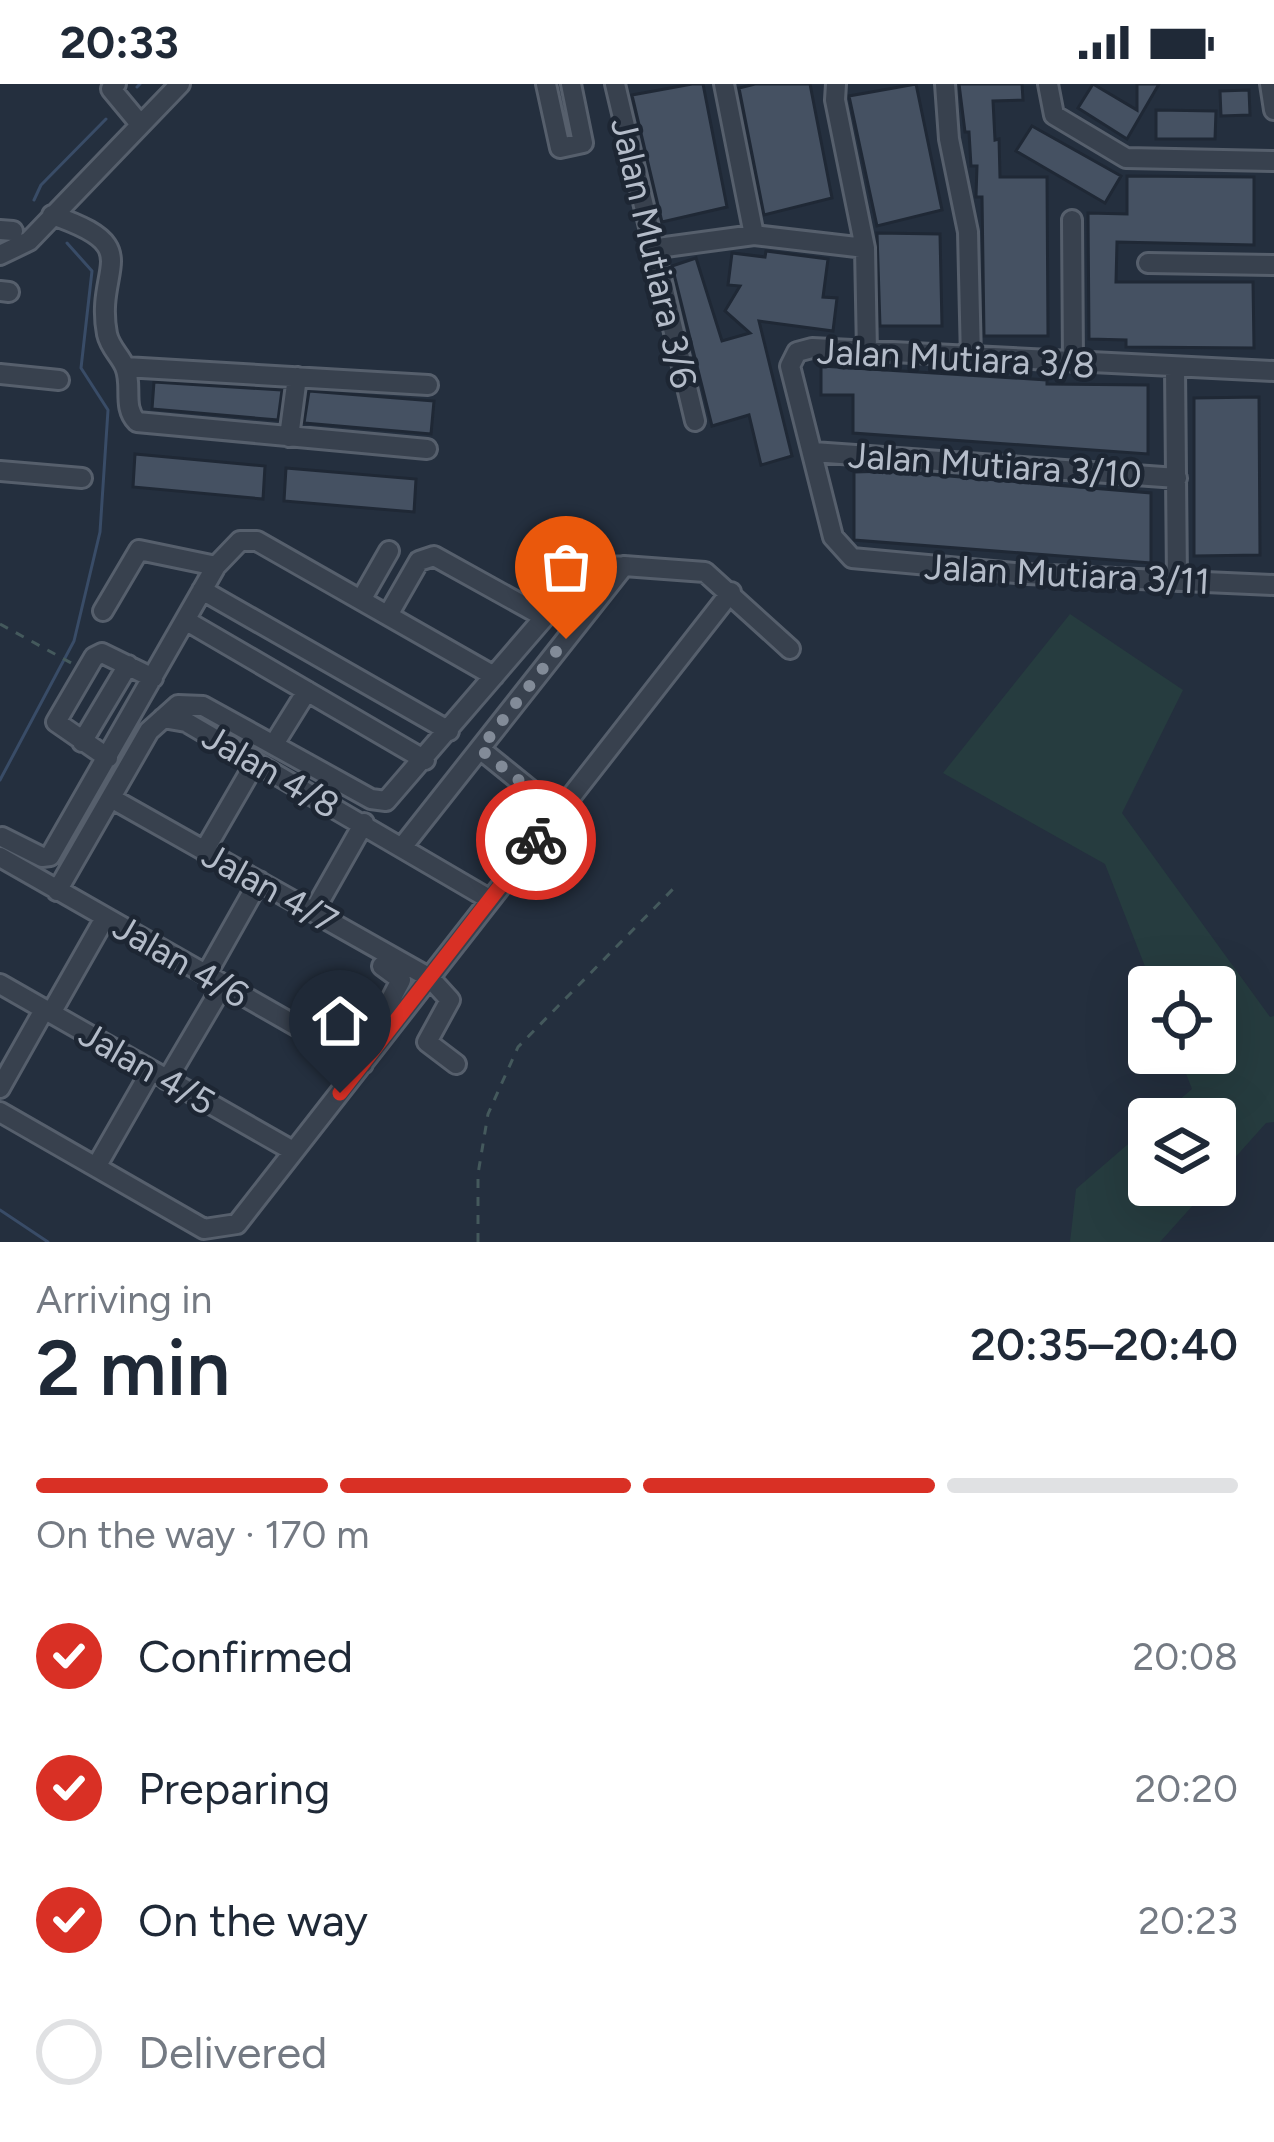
<!DOCTYPE html>
<meta charset="utf-8">
<style>
:root{--surface:#fff;--page:#f2f2f3;--text:#1f2937;--muted:#747a83;--line:#e0e1e3;--accent:#d93025}
body{margin:0;font-family:Figtree,sans-serif;background:var(--page);color:var(--text);height:100vh;display:flex;flex-direction:column;font-size:45px;white-space:nowrap}
*{box-sizing:border-box;margin:0}
p{font-size:39px;color:var(--muted)}
.icon{flex:none;width:66px;height:66px;fill:none;stroke:currentColor;stroke-width:2;stroke-linecap:round;stroke-linejoin:round}
.map{position:relative;height:1158px;overflow:hidden}
.sheet{display:flex;flex-direction:column;background:var(--surface);flex:1}
.sheet>*{flex:none}
.tools{position:absolute;left:1128px;top:882px;display:grid;gap:24px}
.tools a{display:grid;place-items:center;width:108px;height:108px;border-radius:12px;background:var(--surface);box-shadow:0 12px 48px #0002;font-size:60px}
.pin{position:absolute;display:grid;place-items:center;width:102px;height:102px;color:#fff;margin:-123px -51px;border-radius:50% 50% 50% 0;rotate:-45deg;box-shadow:0 0 12px #0007}
.pin .icon{rotate:45deg}
.courier{position:absolute;display:grid;place-items:center;width:120px;height:120px;margin:-60px;border:9px solid #d93025;border-radius:50%;background:#fff;color:#222;box-shadow:0 3px 15px #0007}
.headline em{font-style:normal;font-weight:600}
.headline div{display:flex;flex-direction:column-reverse}
.headline{display:flex;align-items:center;justify-content:space-between;height:204px;padding:0 36px}
h1{font-size:78px;font-weight:600;line-height:90px}
.bar{display:grid;grid-template-columns:repeat(4,1fr);gap:18px 12px;align-content:center;height:144px;padding:0 36px}
.bar i{height:15px;border-radius:9px;background:var(--line)}
.bar .current{background:var(--accent)}
.bar p{grid-column:span 4}
ol{padding:0 36px;list-style:none}
li{display:flex;align-items:center;gap:36px;height:132px}
li p{margin-inline-start:auto}
li .icon{padding:12px;border-radius:50%;background:var(--accent);color:#fff;stroke-width:4}
li:last-child{color:var(--muted)}
li i{width:66px;height:66px;border:6px solid var(--line);border-radius:50%}
.status{display:flex;justify-content:space-between;align-items:center;height:84px;padding:0 60px;background:var(--surface);direction:ltr}
.status svg{height:33px;fill:currentColor}
.map>svg:first-child{display:block}
.green{fill:#263c3f}
.lines{fill:none;stroke-linecap:round;stroke-linejoin:round}
.stream{stroke:#394c67;stroke-width:3}
.building{fill:#455162;stroke:#1f2835;stroke-width:3}
.minor-casing{stroke:#565f6c;stroke-width:24}
.path{stroke:#44595c;stroke-width:3;stroke-dasharray:9 9;stroke-linecap:butt}
.minor{stroke:#38414e;stroke-width:18}
.done{stroke:#828b98;stroke-width:12;stroke-dasharray:0 21.6}
.route{stroke:#d93025;stroke-width:15}
.labels{text-anchor:middle;dominant-baseline:central;stroke-width:9;stroke-linejoin:round;paint-order:stroke}
.street-label{font-size:36px;fill:#b4bcc9;stroke:#1d2633}
</style>
<div class="status"><b>20:33</b><svg viewBox="0 0 49 12"><path d="M0 12V9h3v3zM5 12V6h3v6zM10 12V3h3v9zM15 12V0h3v12zM26 1h20v11H26zM47 4h2v5h-2z"/></svg></div>
<div class="map">
<svg width="1274" height="1158" viewBox="0 0 1274 1158">
<rect width="100%" height="100%" fill="#242f3e"/>
<path class="green" d="M1070,530L1183,606L1122,729L1270,933L1274,932V1038L1266,1039L1215,1096V1035H1157L1192,1005L1178,969H1215V903H1153L1105,780L943,689Z
M1149,1042V1101H1211L1160,1158H1070L1076,1105Z"/>
<g class="lines">
<path class="stream" d="M137,3L140,0
M34,116L41,101L106,35
M0,696L74,557L100,448L108,326L81,284L92,187L67,159
M0,1126L48,1158"/>
</g>
<path class="building" d="M692,0H703L727,123L662,138L632,11Z
M755,0H810L832,114L764,131L739,4Z
M916,0L942,126L877,142L849,12Z
M959,0H1022L1023,16L993,17L995,56L999,55L1000,93H1047L1048,252H984L982,113H976L977,82H971L969,48H965Z
M1093,0L1137,26V0H1159L1127,55L1078,24Z
M1249,6L1250,31L1221,32L1220,7Z
M1156,26L1216,27L1215,55H1156Z
M1032,42L1121,92L1105,119L1016,67Z
M1127,92L1254,93V161L1117,158L1116,198H1253L1254,264L1126,263V256L1089,255L1088,129L1127,130Z
M877,149L940,150L942,242H880Z
M766,167L828,175L823,213L837,214L833,247L759,237L792,372L761,381L749,331L712,342L672,182L696,174L722,257L750,249L725,227L740,202L728,201L732,169L765,173Z
M821,282L1047,296V300L1148,301V370L853,349V311H821Z
M154,298L282,306L278,336L152,325Z
M309,307L434,317L431,350L304,339Z
M1259,313L1260,471L1194,472V314Z
M135,370L265,382L263,415L133,403Z
M286,384L416,395L414,428L284,417Z
M889,387L1151,409V479L854,456V388Z"/>
<g class="lines">
<g class="minor-casing">
<path id="minor" d="M116,0L111,5L140,40
M546,0L560,64L583,59L571,0
M615,0L695,337
M724,0L754,151
M836,0L835,16L865,164L867,268
M945,0L949,55L968,148L971,275
M1048,0L1054,31L1126,74L1274,77
M1270,0L1274,26
M52,131C149,164 94,182 107,250C110,264 120,271 125,283C133,302 122,323 137,338L427,365
M1072,136L1073,278
M0,146L13,147
M651,165L754,151L865,164
M0,171L29,157L180,0
M1148,179L1274,181
M0,207L9,208
M125,283L428,301
M1175,284L1177,497
M1274,287L812,264L797,268L790,282L833,453L852,474L1027,490L1274,501
M0,290L59,296
M289,353L297,293
M813,368L1177,394
M0,387L82,394
M202,506L449,647
M361,516L389,467
M103,527L139,466L216,482
M388,531L419,477L434,472L544,533
M185,536L425,676
M163,634L186,638L489,815
M82,658L128,581
M274,660L307,607
M480,665L558,728
M108,674L56,638L94,573L102,569L153,594
M111,714L430,894L450,916L427,958L456,980
M2,753L42,773L50,772L216,482L240,457H257L494,592
M403,762L624,482
M204,767L255,679
M0,773L363,980
M57,807L149,647L178,621L203,622L371,715L386,717L586,485L624,482L705,488L790,565
M314,827L364,739
M382,882L401,896L388,921
M206,891L259,797
M0,900L293,1067
M51,929L105,834
M167,996L223,901
M0,1004L44,926
M0,1028L204,1145L237,1140L731,508
M96,1083L151,987"/>
</g>
<path class="path" d="M0,540L73,580
M478,1158V1090L488,1030L518,963L673,805"/>
<use href="#minor" class="minor"/>
</g>
<g class="lines">
<path class="done" d="M536,756L558,728L480,665L566,555"/>
<path class="route" d="M340,1009L536,756"/>
</g>
<g class="labels">
<g class="street-label">
<text transform="translate(654 169) rotate(77)">Jalan Mutiara 3/6</text>
<text transform="translate(956 274) rotate(3)">Jalan Mutiara 3/8</text>
<text transform="translate(995 381) rotate(4)">Jalan Mutiara 3/10</text>
<text transform="translate(1067 490) rotate(3)">Jalan Mutiara 3/11</text>
<text transform="translate(271 687) rotate(30)">Jalan 4/8</text>
<text transform="translate(270 804) rotate(29)">Jalan 4/7</text>
<text transform="translate(181 877) rotate(30)">Jalan 4/6</text>
<text transform="translate(147 984) rotate(30)">Jalan 4/5</text>
</g>
</g>
</svg>
<div class="tools">
<a><svg class="icon" aria-label="locate" viewBox="0 0 24 24"><circle cx="12" cy="12" r="6"/><path d="M12 2v4M12 18v4M2 12h4M18 12h4"/></svg></a>
<a><svg class="icon" aria-label="layers" viewBox="0 0 24 24"><path d="M12 4l9 5-9 5-9-5zM3 14l9 5 9-5"/></svg></a>
</div>
<div class="pin" style="left:566px;top:555px;background:#ea580c"><svg class="icon" aria-label="bag" viewBox="0 0 24 24"><path d="M5 8h14l-1 12H6zM9 8a3 3 0 0 1 6 0"/></svg></div>
<div class="pin" style="left:340px;top:1009px;background:#1f2937"><svg class="icon" aria-label="home" viewBox="0 0 24 24"><path d="M3 11l9-7 9 7M6 9v11h12V9"/></svg></div>
<div class="courier" style="left:536px;top:756px"><svg class="icon" aria-label="bike" viewBox="0 0 24 24"><circle cx="6" cy="16" r="4"/><circle cx="18" cy="16" r="4"/><path d="M6 16l4-8h5l3 8M10 8l3 8H6M13 5h3"/></svg></div>
</div>
<section class="sheet">
<div class="headline"><div><h1>2 min</h1><p>Arriving in</p></div><em>20:35–20:40</em></div>
<div class="bar"><i class="current"></i><i class="current"></i><i class="current"></i><i></i><p>On the way · 170 m</p></div>
<ol>
<li><svg class="icon" aria-label="check" viewBox="0 0 24 24"><path d="M5 12l5 5 9-10"/></svg>Confirmed<p>20:08</p></li>
<li><svg class="icon" aria-label="check" viewBox="0 0 24 24"><path d="M5 12l5 5 9-10"/></svg>Preparing<p>20:20</p></li>
<li><svg class="icon" aria-label="check" viewBox="0 0 24 24"><path d="M5 12l5 5 9-10"/></svg>On the way<p>20:23</p></li>
<li><i></i>Delivered</li>
</ol>
</section>
